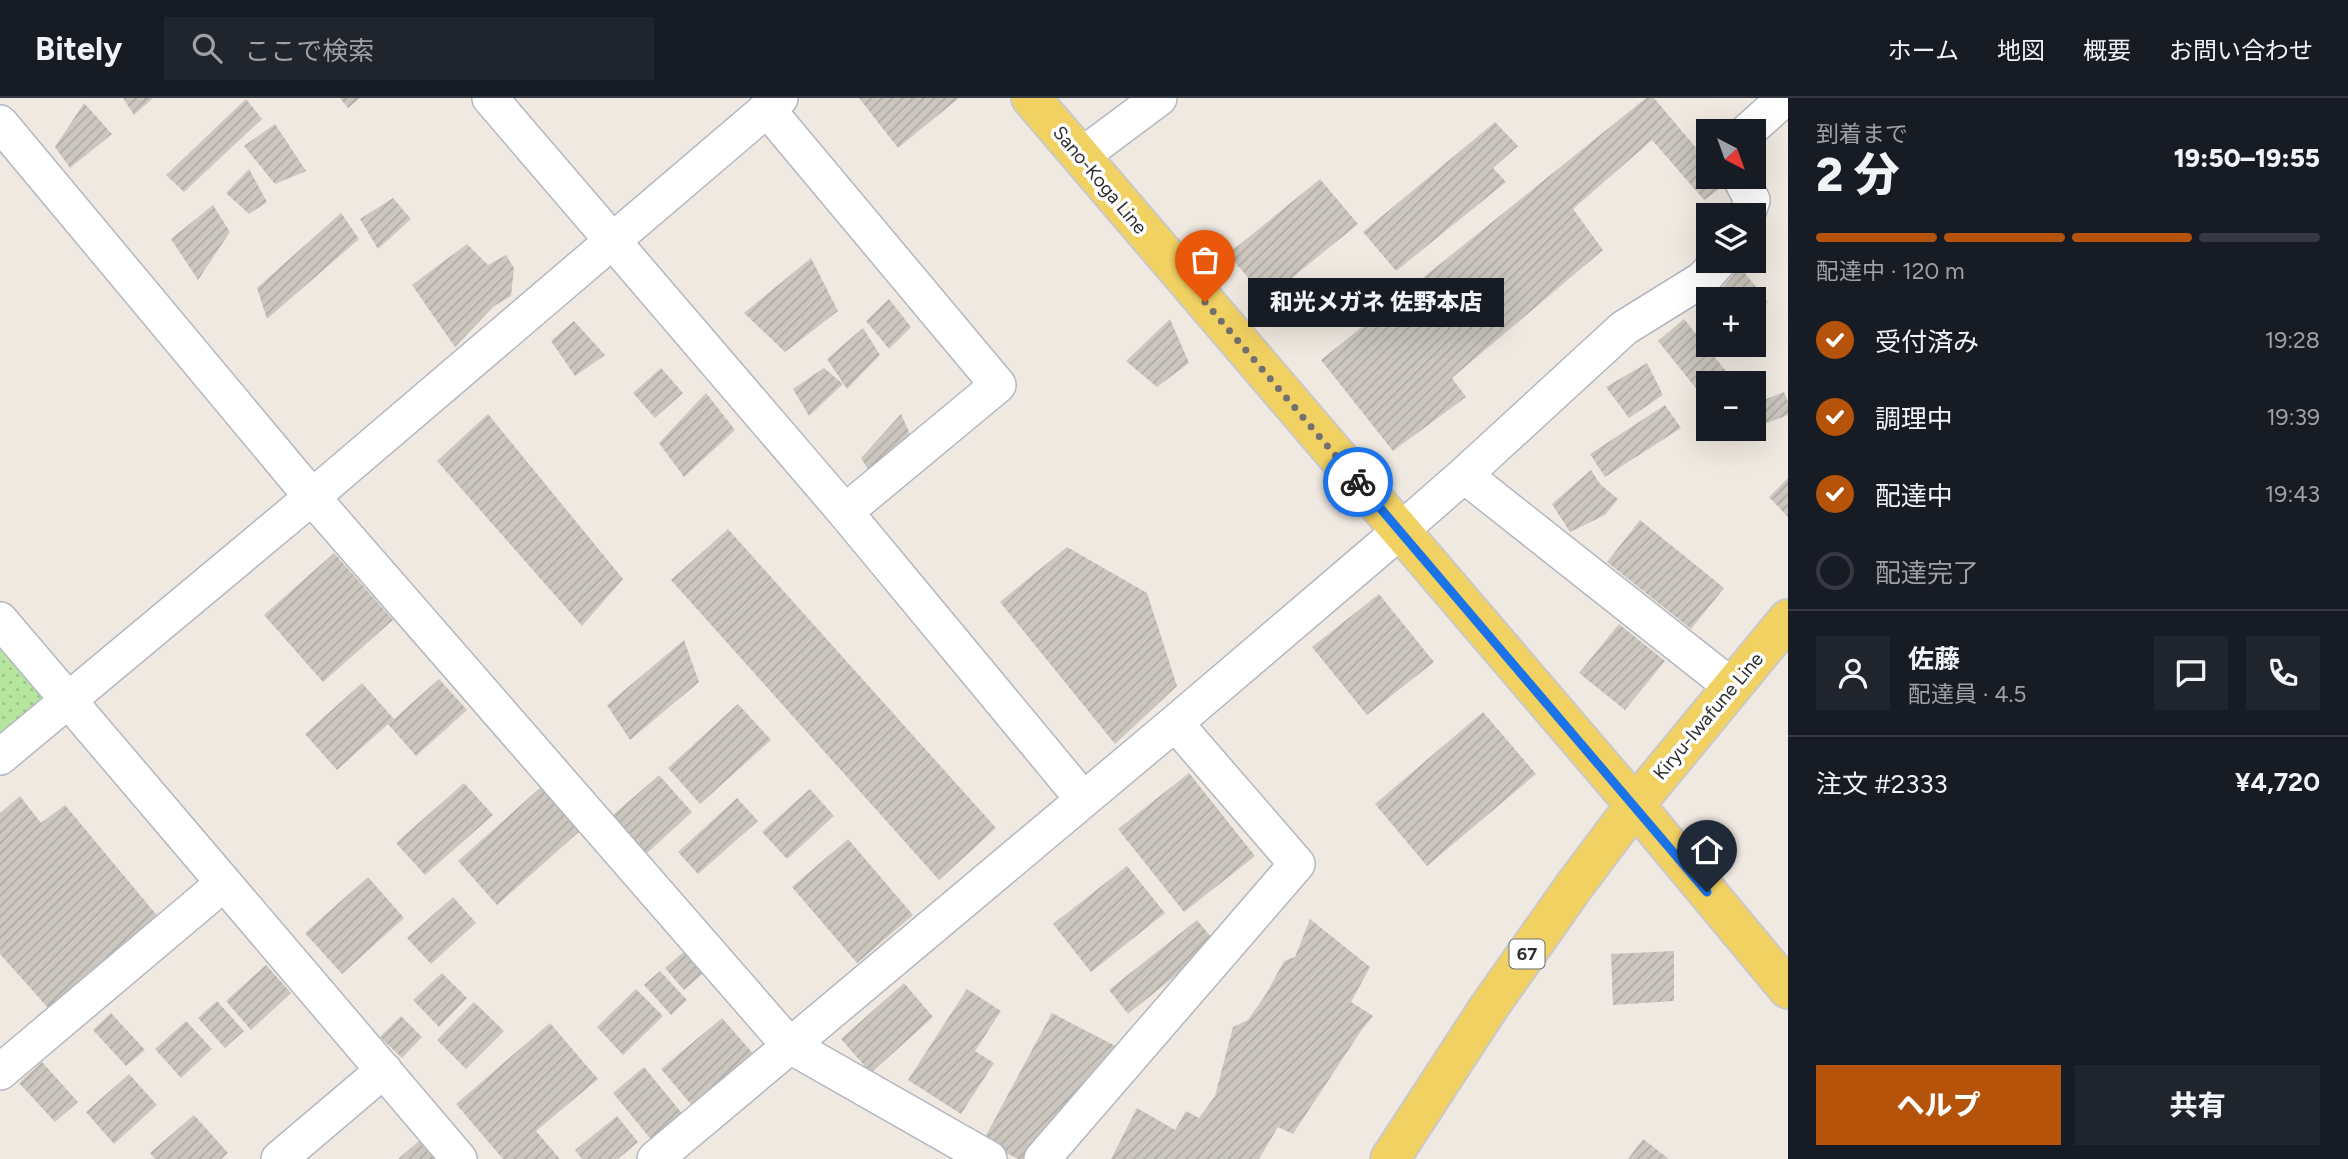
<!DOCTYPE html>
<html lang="ja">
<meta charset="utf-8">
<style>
:root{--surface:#171b24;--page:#20242c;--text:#f1f3f6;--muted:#9ea1a6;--line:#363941;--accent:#b45309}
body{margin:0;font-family:Figtree,"Noto Sans JP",sans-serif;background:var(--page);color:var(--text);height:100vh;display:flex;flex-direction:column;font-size:26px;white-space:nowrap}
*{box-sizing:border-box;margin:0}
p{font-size:23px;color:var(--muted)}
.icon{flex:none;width:38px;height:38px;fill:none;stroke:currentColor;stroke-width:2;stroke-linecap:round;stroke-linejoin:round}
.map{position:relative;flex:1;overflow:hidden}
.side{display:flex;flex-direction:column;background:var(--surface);width:560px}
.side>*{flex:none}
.needle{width:46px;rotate:139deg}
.buttons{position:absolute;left:1696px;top:21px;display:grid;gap:14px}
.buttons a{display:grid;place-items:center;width:70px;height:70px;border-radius:0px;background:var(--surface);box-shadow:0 7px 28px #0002;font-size:35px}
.pin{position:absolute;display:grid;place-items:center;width:60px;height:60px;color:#fff;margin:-72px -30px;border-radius:50% 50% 50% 0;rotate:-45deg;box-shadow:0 0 7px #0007}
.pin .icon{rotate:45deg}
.courier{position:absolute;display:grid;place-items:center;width:70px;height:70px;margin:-35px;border:5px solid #1a73e8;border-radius:50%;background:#fff;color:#222;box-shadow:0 2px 9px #0007}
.bubble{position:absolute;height:49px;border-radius:0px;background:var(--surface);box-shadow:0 7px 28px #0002;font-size:23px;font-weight:800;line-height:49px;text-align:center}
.overview em{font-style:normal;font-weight:800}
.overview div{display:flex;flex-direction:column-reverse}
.overview{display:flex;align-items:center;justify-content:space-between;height:119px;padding:0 28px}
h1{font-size:46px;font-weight:800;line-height:52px}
.bar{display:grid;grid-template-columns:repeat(4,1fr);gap:10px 7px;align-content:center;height:84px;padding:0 28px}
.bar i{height:9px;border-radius:5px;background:var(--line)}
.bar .selected{background:var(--accent)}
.bar p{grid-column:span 4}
.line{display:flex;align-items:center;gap:18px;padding:0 28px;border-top:2px solid var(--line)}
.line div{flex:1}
.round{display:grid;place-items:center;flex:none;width:74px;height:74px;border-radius:0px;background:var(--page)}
ol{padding:0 28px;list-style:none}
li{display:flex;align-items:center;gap:21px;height:77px}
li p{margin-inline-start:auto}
li .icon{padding:7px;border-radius:50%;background:var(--accent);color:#fff;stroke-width:4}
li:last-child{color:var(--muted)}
li i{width:38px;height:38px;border:4px solid var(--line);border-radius:50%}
.cta{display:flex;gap:14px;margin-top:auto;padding:14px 28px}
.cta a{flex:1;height:80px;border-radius:0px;background:var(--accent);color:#fff;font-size:28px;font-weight:800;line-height:80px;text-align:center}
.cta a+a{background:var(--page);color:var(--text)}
header{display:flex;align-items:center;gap:42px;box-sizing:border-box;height:98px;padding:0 35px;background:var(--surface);border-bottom:2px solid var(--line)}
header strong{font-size:33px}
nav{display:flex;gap:38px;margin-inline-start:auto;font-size:24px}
.search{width:490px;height:63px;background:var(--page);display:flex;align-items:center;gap:18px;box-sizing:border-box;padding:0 24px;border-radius:0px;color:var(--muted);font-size:26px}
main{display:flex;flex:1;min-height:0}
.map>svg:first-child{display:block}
.park{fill:url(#park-dots)}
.building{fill:url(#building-hatch)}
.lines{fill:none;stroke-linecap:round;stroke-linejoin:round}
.minor-casing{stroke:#b4b7c1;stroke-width:38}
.major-casing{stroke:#c9c9c9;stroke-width:42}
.minor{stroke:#fff;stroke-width:35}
.major{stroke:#f2d163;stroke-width:38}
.done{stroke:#726f6d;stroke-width:7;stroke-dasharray:0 12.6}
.route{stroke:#1a73e8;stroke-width:9}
.labels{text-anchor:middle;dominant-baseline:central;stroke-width:7;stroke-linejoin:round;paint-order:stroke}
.shield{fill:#fff;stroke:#6d6d6d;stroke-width:2}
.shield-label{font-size:18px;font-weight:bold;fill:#2e2e2e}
.street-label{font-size:19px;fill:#2e2e2e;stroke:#fff}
</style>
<header>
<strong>Bitely</strong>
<div class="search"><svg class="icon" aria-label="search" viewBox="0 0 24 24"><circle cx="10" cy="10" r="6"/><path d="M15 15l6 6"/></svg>ここで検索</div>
<nav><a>ホーム</a><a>地図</a><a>概要</a><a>お問い合わせ</a></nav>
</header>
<main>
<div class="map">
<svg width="1788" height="1061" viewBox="0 0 1788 1061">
<defs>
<pattern id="park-dots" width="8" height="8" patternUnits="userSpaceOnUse" patternTransform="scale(1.75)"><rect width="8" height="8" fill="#b6e59e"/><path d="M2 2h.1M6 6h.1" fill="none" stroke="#9dc588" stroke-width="1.8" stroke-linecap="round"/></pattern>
<pattern id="building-hatch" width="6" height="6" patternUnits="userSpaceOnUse" patternTransform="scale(1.75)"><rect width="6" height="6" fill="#cbc7bf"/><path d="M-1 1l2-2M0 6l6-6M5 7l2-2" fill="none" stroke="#afaba4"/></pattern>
</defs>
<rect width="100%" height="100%" fill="#efe9e1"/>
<path class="park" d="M0,551L49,608L0,649Z"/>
<path class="building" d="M123,0H153L134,17Z
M340,0H360L348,10Z
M859,0H959L898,50Z
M1646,0H1654L1708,64V79H1720L1726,86L1704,102L1652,42L1573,111L1603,152L1452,280L1466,299L1393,353L1321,262Z
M246,1L262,21L184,94L166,77Z
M84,5L112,36L70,70L55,49Z
M1495,24L1518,48L1493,70L1506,84L1396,173L1363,134Z
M275,26L306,73L275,86L244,48Z
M249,71L267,104L249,116L226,95Z
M1320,81L1358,126L1266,201L1228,156Z
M393,100L411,121L378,151L360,121Z
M213,107L230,134L198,182L171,141Z
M341,115L359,141L267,221L257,190Z
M467,146L488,167L506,157L514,170L511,198L494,208L455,249L412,187Z
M811,160L838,213L785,254L744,215Z
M1740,169L1768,204L1754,215V201H1713Z
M889,201L911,229L889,251L866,223Z
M1170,221L1189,265L1157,289L1126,263Z
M1684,221L1726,273L1699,294L1658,243Z
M574,223L605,257L575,278L551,243Z
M863,230L880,257L847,291L827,261Z
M1647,265L1663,297L1629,320L1606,289Z
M661,270L683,295L655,320L633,295Z
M824,270L843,286L809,318L793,291Z
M1784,294L1788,304V317L1754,330V306Z
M706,295L735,332L684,379L659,345Z
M1665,307L1681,330L1605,379L1590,356Z
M488,316L623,481L582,528L437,363Z
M901,316L913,343L877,387L861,360Z
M1591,372L1600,386L1618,401L1605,417L1570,434L1552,406Z
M1788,380V419L1769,399Z
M1640,422L1724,490L1691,531L1607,464Z
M728,431L996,730L939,782L671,482Z
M1067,449L1147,495L1177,588L1115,646L1000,504Z
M334,455L393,522L323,584L264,517Z
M1379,496L1434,564L1367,617L1312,549Z
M1619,526L1665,563L1625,612L1579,575Z
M684,542L699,584L630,642L607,607Z
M439,581L467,612L416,658L388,626L337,672L305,636L362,585L394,621Z
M738,606L771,642L700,706L668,670Z
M1483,614L1536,676L1427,768L1375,706Z
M1189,675L1255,758L1184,814L1118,731Z
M659,677L692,714L645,757L611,719Z
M464,685L493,717L425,777L396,745Z
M541,689L581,732L497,807L458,763Z
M810,691L834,718L787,761L762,734Z
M20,698L41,725L65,707L165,827L58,921L0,856V715Z
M737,700L758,723L698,776L678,754Z
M848,741L913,817L857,865L792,789Z
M1127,768L1165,815L1091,874L1053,826Z
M368,779L404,820L342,876L305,835Z
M453,799L476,825L431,866L407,840Z
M1310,821L1370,869L1351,904L1373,918L1361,933L1293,1036L1278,1029L1259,1061H1111L1137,1010L1175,1032L1186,1013L1199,1020L1215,998L1233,929L1248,922L1266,896L1284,863L1295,859Z
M1197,822L1216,845L1128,916L1109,892Z
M689,849L708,871L684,892L665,870Z
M1674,853V903L1613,907L1611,856Z
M266,867L291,895L251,932L226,903Z
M660,873L687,902L671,917L644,887Z
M442,875L467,900L439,929L413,902Z
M904,885L933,919L871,975L841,941Z
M636,891L663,918L623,957L597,929Z
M967,891L1001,913L975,953L994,965L961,1016L908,982Z
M217,903L244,933L225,950L198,920Z
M474,904L504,933L466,971L437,942Z
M111,915L145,952L126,968L93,932Z
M1052,915L1121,951L1032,1061H1018L983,1043Z
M401,918L422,939L402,960L380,939Z
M722,920L757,960L695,1011L661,971Z
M186,923L212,951L181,980L155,951Z
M550,925L598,981L536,1033L560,1061H503L456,1006Z
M42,964L78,1004L55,1024L19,985Z
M644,969L685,1019L654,1045L613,995Z
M129,976L157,1007L114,1046L86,1014Z
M194,1017L228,1055L221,1061H155L150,1055Z
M617,1018L638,1044L618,1061H582L575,1052Z
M1643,1041L1669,1061H1628Z
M419,1043L434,1061H398Z"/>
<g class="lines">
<g class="minor-casing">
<path id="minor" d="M490,0L845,414L1083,701
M767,11L998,287L845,414
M0,25L312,399L789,947L989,1061
M1748,33L1785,0
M1080,59L1159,0
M1740,79L1752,102L1747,117
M1464,377L1731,588
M0,522L459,1061
M0,659L312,399L780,0
M0,974L224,785
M279,1061L384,972
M655,1061L1175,625L1400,433L1464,377L1624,230L1703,181L1719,163
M1042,1061L1297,766L1175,625"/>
</g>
<g class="major-casing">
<path id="major" d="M1031,0L1635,707L1788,891
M1390,1061L1489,909L1575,787L1635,707L1788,521"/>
</g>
<use href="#minor" class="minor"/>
<use href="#major" class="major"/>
</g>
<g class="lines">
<path class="done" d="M1205,204L1358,384"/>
<path class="route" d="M1358,384L1707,794"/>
</g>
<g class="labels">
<rect class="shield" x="1509.5" y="841.5" width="35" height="29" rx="5"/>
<g class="shield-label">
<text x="1527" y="856">67</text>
</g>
<g class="street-label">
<text transform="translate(1100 82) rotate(50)">Sano-Koga Line</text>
<text transform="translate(1708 618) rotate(-50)">Kiryu-Iwafune Line</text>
</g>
</g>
</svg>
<div class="buttons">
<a><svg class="needle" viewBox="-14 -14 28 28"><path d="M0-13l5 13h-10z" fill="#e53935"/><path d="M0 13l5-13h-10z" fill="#9ea1a6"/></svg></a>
<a><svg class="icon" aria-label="layers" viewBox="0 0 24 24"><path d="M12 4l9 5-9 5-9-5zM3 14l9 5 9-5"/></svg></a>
<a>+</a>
<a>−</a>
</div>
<div class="pin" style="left:1205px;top:204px;background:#ea580c"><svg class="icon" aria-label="bag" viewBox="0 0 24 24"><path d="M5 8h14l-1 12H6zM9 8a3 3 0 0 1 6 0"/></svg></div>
<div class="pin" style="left:1707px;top:794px;background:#1f2937"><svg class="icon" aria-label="home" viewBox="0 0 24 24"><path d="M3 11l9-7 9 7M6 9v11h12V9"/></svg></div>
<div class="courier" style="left:1358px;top:384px"><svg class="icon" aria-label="bike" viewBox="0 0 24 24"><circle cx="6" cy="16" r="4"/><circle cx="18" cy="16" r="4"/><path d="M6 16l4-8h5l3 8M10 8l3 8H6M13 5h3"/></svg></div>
<div class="bubble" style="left:1248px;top:180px;width:256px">和光メガネ 佐野本店</div>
</div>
<section class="side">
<div class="overview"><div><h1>2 分</h1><p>到着まで</p></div><em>19:50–19:55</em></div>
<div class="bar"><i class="selected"></i><i class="selected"></i><i class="selected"></i><i></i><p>配達中 · 120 m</p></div>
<ol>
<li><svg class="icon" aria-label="check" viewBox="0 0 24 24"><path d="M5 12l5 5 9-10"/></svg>受付済み<p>19:28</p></li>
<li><svg class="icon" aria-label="check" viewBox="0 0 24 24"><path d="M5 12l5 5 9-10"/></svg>調理中<p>19:39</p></li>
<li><svg class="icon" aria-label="check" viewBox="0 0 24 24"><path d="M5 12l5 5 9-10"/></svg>配達中<p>19:43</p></li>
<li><i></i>配達完了</li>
</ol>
<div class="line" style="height:126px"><a class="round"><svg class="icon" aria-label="person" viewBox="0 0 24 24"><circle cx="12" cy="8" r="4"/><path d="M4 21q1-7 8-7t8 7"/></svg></a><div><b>佐藤</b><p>配達員 · 4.5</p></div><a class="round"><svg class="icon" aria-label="chat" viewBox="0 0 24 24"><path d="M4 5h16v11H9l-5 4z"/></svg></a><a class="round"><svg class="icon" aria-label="phone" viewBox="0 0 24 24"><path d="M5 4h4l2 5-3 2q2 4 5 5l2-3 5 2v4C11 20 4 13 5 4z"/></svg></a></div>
<div class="line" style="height:91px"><div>注文 #2333</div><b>¥4,720</b></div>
<div class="cta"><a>ヘルプ</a><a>共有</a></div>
</section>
</main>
